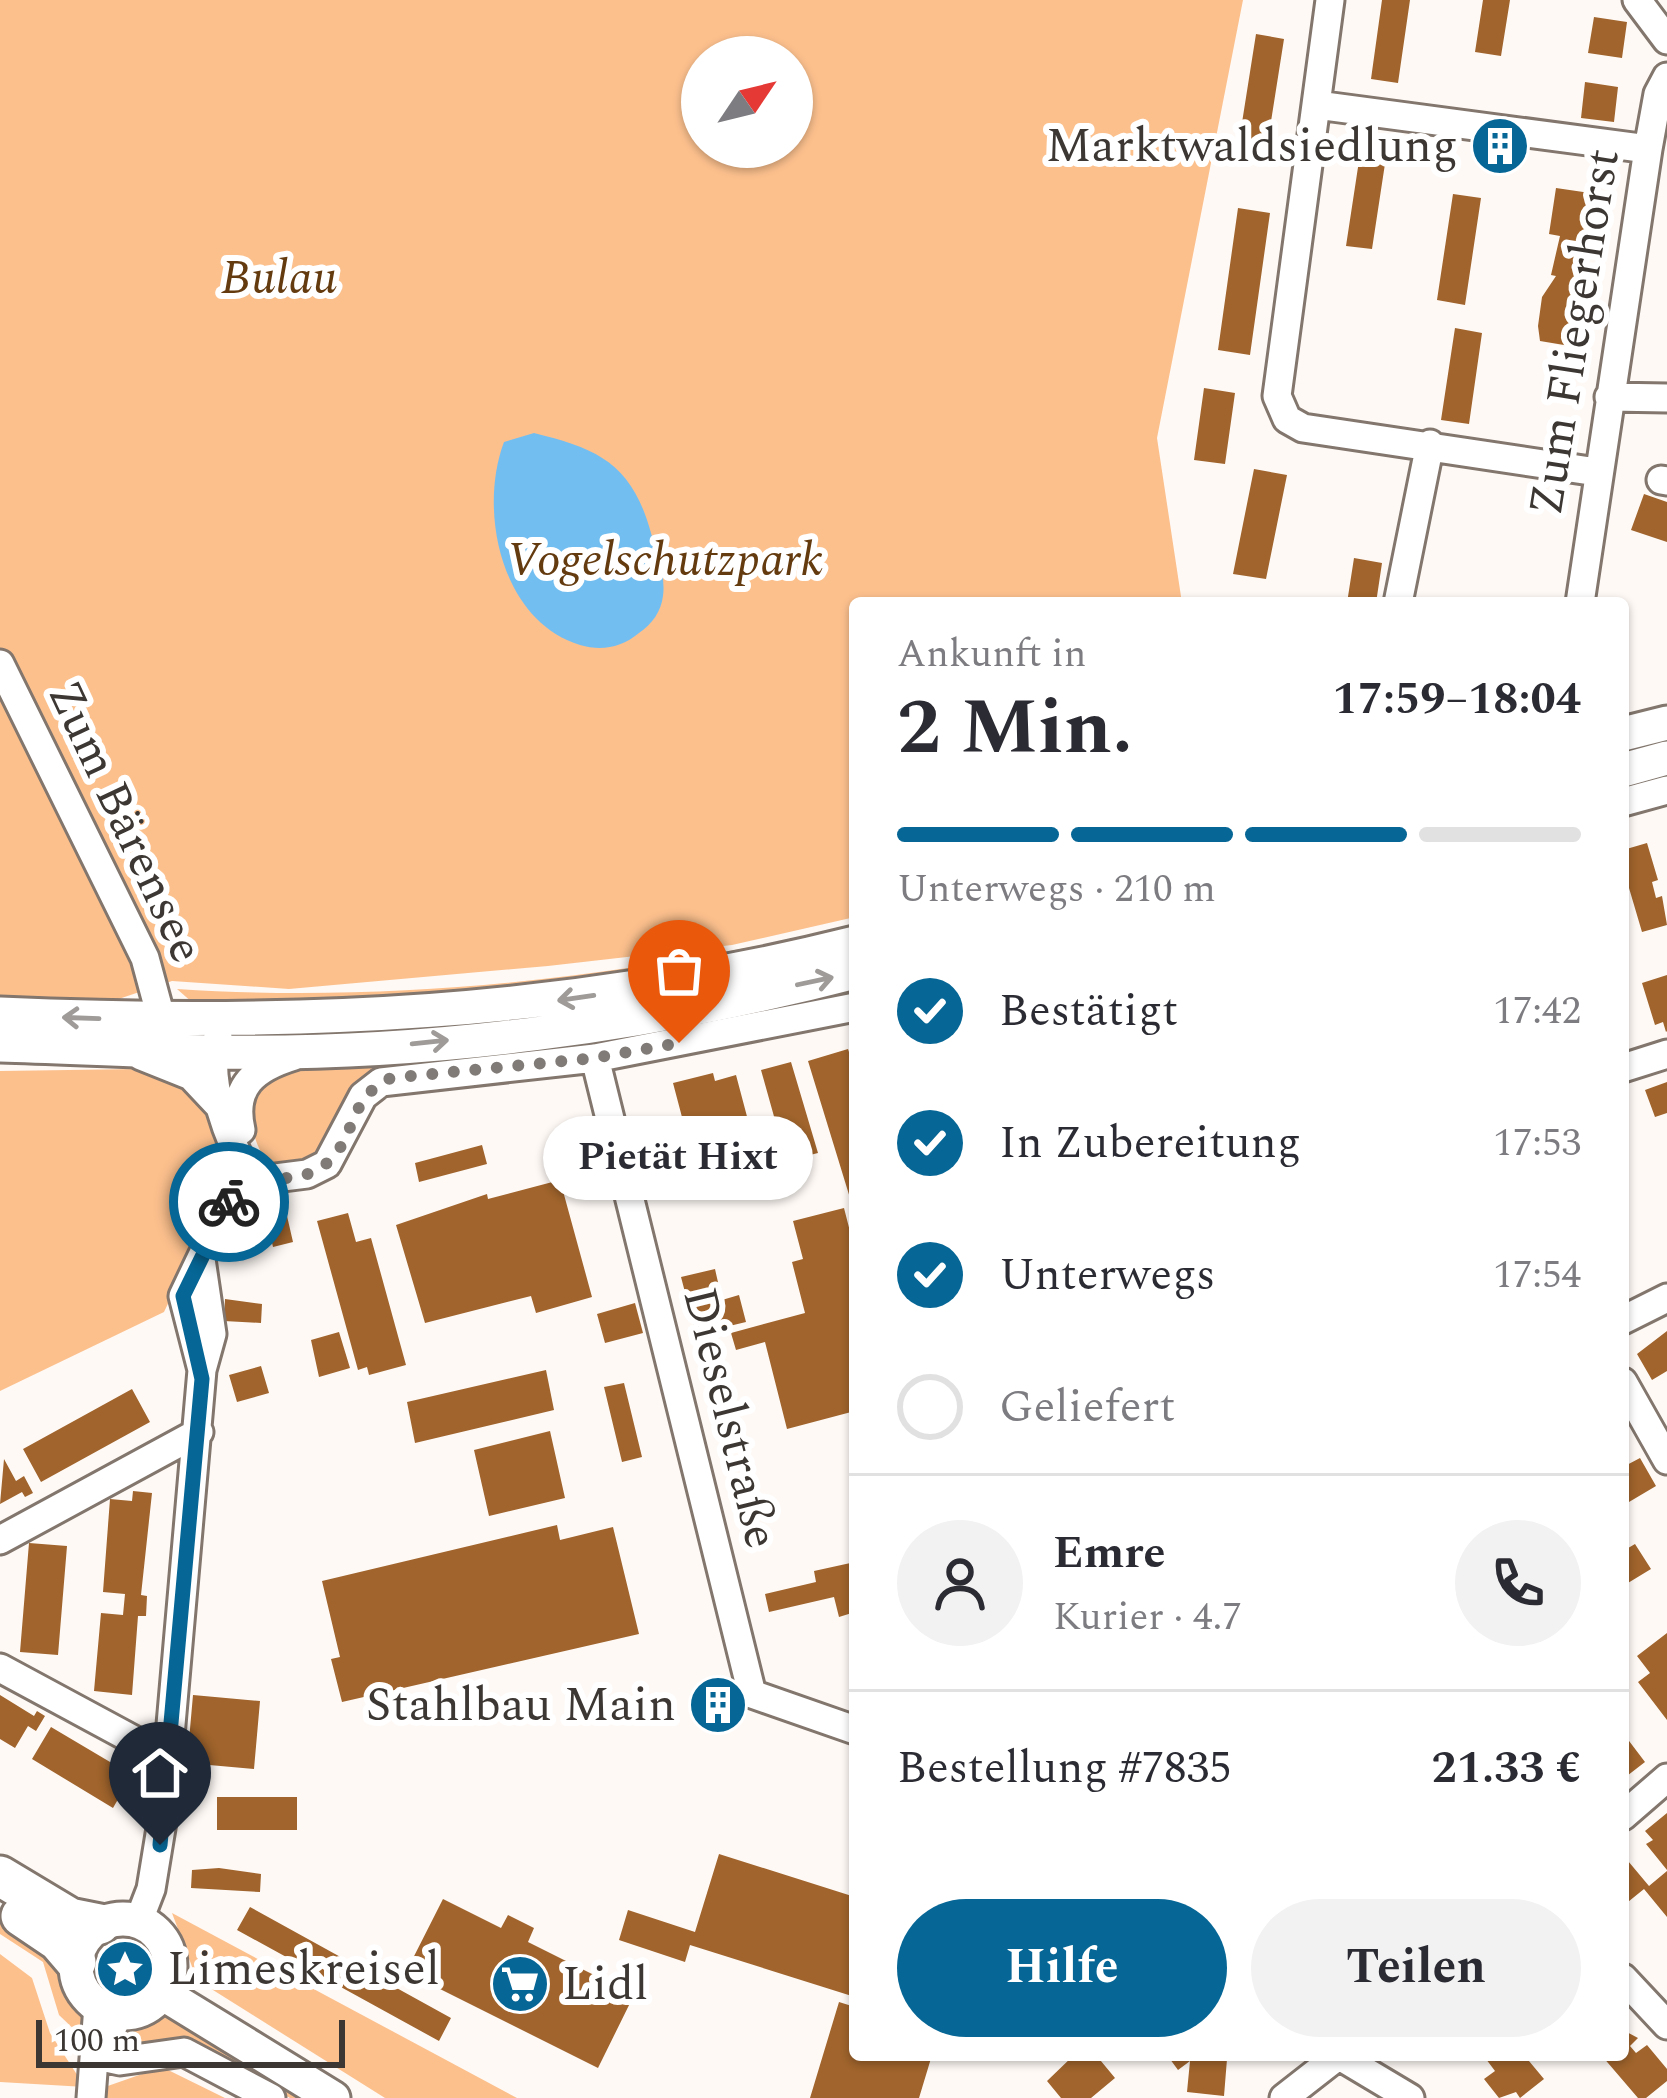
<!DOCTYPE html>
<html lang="de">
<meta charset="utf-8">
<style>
:root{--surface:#fff;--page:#f2f2f3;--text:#2b2b33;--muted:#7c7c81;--line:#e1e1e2;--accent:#066695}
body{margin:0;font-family:Spectral,serif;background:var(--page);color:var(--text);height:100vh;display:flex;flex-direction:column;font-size:45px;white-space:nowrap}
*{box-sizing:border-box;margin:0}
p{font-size:39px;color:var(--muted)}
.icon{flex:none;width:66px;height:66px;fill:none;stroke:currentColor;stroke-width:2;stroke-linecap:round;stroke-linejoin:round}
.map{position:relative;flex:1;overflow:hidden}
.details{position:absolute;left:849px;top:597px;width:780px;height:1464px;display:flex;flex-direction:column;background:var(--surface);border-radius:12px;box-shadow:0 3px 9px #0004}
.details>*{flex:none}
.needle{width:78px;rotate:55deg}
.fabs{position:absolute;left:681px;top:36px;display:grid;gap:24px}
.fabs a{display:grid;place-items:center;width:132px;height:132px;border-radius:50%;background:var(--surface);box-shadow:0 3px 9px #0004;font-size:60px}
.scale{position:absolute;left:36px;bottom:30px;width:309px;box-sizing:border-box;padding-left:12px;border:6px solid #3c3733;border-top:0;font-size:33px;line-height:42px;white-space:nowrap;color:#3c3733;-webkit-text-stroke:9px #fff;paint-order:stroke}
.pin{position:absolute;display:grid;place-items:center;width:102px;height:102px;color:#fff;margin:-123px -51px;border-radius:50% 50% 50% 0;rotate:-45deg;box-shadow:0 0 12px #0007}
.pin .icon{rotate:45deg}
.courier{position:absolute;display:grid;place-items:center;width:120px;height:120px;margin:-60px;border:9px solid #066695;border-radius:50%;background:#fff;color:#222;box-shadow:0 3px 15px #0007}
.bubble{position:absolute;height:84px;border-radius:42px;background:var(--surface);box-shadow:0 3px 9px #0004;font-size:39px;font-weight:700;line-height:84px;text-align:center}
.headline em{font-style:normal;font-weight:700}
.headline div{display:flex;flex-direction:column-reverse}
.headline{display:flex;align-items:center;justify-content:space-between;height:204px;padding:0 48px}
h1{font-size:78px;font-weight:700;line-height:90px}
.bar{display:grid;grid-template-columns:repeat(4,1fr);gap:18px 12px;align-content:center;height:144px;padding:0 48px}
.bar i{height:15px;border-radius:9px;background:var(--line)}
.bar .on{background:var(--accent)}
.bar p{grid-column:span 4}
.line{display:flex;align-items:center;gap:30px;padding:0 48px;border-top:3px solid var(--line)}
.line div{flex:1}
.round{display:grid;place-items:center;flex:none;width:126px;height:126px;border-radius:63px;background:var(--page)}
ol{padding:0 48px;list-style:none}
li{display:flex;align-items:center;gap:36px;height:132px}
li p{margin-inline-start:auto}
li .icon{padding:12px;border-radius:50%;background:var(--accent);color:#fff;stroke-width:4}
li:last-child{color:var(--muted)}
li i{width:66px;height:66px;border:6px solid var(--line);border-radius:50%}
.action{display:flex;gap:24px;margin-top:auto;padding:24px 48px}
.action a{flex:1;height:138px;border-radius:72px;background:var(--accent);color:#fff;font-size:48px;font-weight:700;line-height:138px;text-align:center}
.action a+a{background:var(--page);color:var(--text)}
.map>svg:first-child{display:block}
.green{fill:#fcc08d;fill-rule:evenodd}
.water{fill:#73bef1}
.building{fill:#a0642c}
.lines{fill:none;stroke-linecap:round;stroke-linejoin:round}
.minor-casing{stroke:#82766d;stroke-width:33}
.major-casing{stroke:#82766d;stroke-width:39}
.highway-casing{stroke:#82766d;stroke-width:45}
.minor{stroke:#fff;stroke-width:27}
.major{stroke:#fff;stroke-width:33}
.highway{stroke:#fff;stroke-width:39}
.oneway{stroke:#9e9b99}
.done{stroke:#807b77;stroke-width:12;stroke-dasharray:0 21.6}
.route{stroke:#066695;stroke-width:15}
.labels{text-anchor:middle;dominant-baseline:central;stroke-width:12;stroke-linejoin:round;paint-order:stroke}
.poi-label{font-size:48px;fill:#3c3733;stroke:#fff;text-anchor:end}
.park-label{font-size:48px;font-style:italic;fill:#643a0f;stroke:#fff}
.street-label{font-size:48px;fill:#3c3733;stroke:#fff}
</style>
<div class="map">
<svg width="1667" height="2098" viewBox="0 0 1667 2098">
<rect width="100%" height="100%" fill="#fef9f5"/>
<path class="green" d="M0,0H1243L1157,438L1182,603H855V917L732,945L548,966L289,989L172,981L92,1008L0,1004ZM702,57H792V147H702Z
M855,925V931L707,967L418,1005L194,1004L177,989C402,1004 635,976 855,925Z
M400,1057V1067C360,1112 256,1246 249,1097L280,1067Z
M137,1069L200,1093L225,1145L227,1180L164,1312L0,1391V1071Z
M172,1913L517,2098H385L197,1980Z
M0,1922L68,1962L85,2007L81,2036L59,2015L43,1962L0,1934Z
M0,1954L32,1978L50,2033L85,2087L0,2082Z
M152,2017H167L304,2098H290L184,2039L126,2051L113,2044L126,2027Z
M162,2067L225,2098H100L102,2088Z"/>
<path class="water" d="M534,433C599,449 632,464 651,533C656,552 666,575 663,596C661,612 652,624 639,633C621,648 601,651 580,645C501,621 478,511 504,442Z"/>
<path class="building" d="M1382,0H1410L1398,83L1371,79Z
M1483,0H1510L1501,56L1475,52Z
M1594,17L1627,22L1622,58L1588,53Z
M1256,34L1284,39L1266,153L1238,148Z
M1585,82L1618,87L1614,122L1581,118Z
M1362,141L1388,144L1372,249L1346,246Z
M1556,188L1590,193L1583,239L1590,241L1570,346L1540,341L1538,326L1542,297L1556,276L1551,275L1560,236L1549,234Z
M1453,194L1481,198L1465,305L1437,300Z
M1238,208L1270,213L1250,355L1218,350Z
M1455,328L1482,333L1469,424L1441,420Z
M1204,388L1235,393L1225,464L1194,460Z
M1254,469L1287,475L1266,579L1233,574Z
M1644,494L1667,502V542L1631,530Z
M1354,558L1382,563L1376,603H1347Z
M1647,843L1658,880L1652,882L1656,898L1662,896L1667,925L1642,932L1629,888L1623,890V850Z
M1667,975V1031L1666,1032L1663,1022L1655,1025L1642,983Z
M848,1049L855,1070L854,1211L808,1061Z
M791,1062L818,1153L786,1161L781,1144L768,1142L692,1155L673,1083L713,1073L715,1081L736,1075L749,1124L775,1120L761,1070Z
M1667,1082V1113L1655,1117L1645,1090Z
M482,1145L487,1164L419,1182L415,1163Z
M560,1180L592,1297L536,1313L531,1296L425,1323L396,1225L487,1194L488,1199Z
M844,1208L855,1251V1411L787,1429L765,1342L736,1350L731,1333L805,1313L792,1262L803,1259L793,1221Z
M348,1213L356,1242L371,1238L406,1365L369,1375L367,1367L358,1370L317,1221Z
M287,1216L293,1242L273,1247L267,1221Z
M715,1269L722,1300L739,1295L746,1322L696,1334L681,1277Z
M225,1299L262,1304L261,1323L224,1321Z
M635,1303L643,1333L605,1343L597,1314Z
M1667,1331V1371L1652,1380L1637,1354Z
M339,1332L350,1368L319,1377L311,1340Z
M261,1366L269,1393L237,1402L229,1375Z
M546,1370L554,1410L415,1443L407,1402Z
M624,1383L642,1457L622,1462L604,1387Z
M132,1389L150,1422L41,1482L23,1449Z
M550,1431L565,1498L489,1516L474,1450Z
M1640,1458L1656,1486L1629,1502L1623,1467Z
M4,1459L16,1481L24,1476L33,1493L25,1497L22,1492L0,1504Z
M133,1491L152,1493L141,1595L147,1596L146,1616H138L132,1695L94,1691L101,1613L123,1615L125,1594L103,1592L110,1499L132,1501Z
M557,1525L560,1540L613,1527L639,1634L342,1702L331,1659L340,1657L322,1581Z
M29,1543L67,1546L58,1655L20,1652Z
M1635,1544L1651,1569L1623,1586V1551Z
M855,1562V1612L839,1617L834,1597L769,1612L765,1594L816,1582L814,1571Z
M1667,1633V1720L1638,1682L1650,1673L1637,1656Z
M0,1695L34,1716L37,1711L45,1716L36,1731L28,1726L15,1748L0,1739Z
M193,1695L260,1701L254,1769L187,1763Z
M51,1727L132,1775L113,1808L32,1759Z
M1623,1733L1645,1762L1623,1779Z
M217,1797H297V1830H217Z
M1667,1813V1870L1646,1844L1653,1840L1645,1831Z
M719,1854L855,1897V1997L690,1945L685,1962L619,1940L628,1910L695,1932Z
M1623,1855L1649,1886L1667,1871V1917L1644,1889L1623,1906Z
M219,1868L261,1874L260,1892L191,1888L192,1870Z
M443,1899L501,1928L508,1915L534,1928L528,1942L634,1995L598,2068L406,1972Z
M250,1907L451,2018L439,2041L237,1930Z
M839,2002L855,2007V2055H932L919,2098H810Z
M1623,2030L1638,2038L1630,2046L1636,2053L1647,2045L1667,2069V2081L1646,2098H1638L1602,2056L1596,2061L1591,2055H1623Z
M1074,2055H1096L1115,2078L1091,2098H1061L1047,2081Z
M1167,2055L1227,2059L1224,2096L1187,2092L1190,2061L1178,2070Z
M1483,2055H1524L1544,2079L1520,2098L1516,2092L1499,2098L1484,2079L1495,2071Z"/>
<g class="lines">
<g class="minor-casing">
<path id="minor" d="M1330,0L1277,396L1287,419L1303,428L1597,472
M1637,0L1667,40
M1317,105L1648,149
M1609,397L1667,398
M1661,480L1667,481
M1398,603L1430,444
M1580,603L1648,149L1658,94L1667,77
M0,664L145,958L162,1021
M1623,802L1667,790
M218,1037C203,1079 230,1143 251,1181
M141,1056L191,1076L222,1109
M595,1058L752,1694L855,1730
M1623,1068L1667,1054
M241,1130C231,1086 255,1068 294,1056
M1623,1320L1667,1298
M202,1370L183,1296L225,1208L251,1181L307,1174L327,1164L363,1096L381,1082L595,1058L855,1007
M1623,1382L1667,1460
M0,1540L199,1432
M0,1668L167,1758
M1623,1816L1667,1778
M139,1920L151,1889L163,1816L202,1370L212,1334L201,1259
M1623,1978L1667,2025
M1338,2055L1410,2098
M97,2056L120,2061L184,2052L271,2098
M97,2056L120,2013
M91,2098L98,2006
M1284,2098L1339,2055"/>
</g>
<g class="major-casing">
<path id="major" d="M1623,734L1667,723
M1623,770L1667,758
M0,1014C295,1027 567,1015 855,943
M0,1045C70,1047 141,1051 211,1052C425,1056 648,1026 855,972
M76 1966a47 47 0 1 1 94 0a47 47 0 1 1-94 0Z
M162,1993L333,2098"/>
</g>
<g class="highway-casing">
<path id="highway" d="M0,1876L70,1918L100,1924
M21,1916L58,1941L76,1962"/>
</g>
<use href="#minor" class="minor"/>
<use href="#major" class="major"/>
<use href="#highway" class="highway"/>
</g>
<defs><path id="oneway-shaft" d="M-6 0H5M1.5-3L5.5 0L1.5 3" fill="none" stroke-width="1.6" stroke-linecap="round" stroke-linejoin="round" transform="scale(3)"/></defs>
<g class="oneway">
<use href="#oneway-shaft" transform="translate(815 981) rotate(-12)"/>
<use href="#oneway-shaft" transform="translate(576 998) rotate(172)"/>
<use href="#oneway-shaft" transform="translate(81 1018) rotate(-178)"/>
<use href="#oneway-shaft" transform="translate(430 1042) rotate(-6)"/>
</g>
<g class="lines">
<path class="done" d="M229,1202C255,1166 292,1189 323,1166C358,1141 345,1099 391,1078L595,1058L679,1043"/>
<path class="route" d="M160,1845L202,1379L183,1296L229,1202"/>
</g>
<defs>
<g id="building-disc" transform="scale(3)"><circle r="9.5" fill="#066695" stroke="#fff"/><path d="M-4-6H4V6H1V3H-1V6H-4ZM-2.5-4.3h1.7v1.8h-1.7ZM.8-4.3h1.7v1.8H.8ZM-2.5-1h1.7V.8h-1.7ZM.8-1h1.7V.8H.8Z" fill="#fff"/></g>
<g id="sight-disc" transform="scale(3)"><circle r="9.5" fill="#066695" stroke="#fff"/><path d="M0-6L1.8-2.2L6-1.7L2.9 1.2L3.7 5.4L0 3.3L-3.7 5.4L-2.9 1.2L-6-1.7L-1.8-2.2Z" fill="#fff"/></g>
<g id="supermarket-disc" transform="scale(3)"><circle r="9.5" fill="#066695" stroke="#fff"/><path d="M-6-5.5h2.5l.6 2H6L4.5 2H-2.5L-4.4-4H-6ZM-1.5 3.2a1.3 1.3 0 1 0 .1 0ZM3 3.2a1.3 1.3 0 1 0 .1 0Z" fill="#fff"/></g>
</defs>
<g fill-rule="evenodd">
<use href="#building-disc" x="1500" y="146"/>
<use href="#building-disc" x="718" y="1705"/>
<use href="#sight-disc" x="125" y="1969"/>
<use href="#supermarket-disc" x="520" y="1984"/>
</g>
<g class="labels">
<g class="poi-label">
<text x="1458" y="146">Marktwaldsiedlung</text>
<text x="676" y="1705">Stahlbau Main</text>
<text x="167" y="1969" text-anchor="start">Limeskreisel</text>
<text x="562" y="1984" text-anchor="start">Lidl</text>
</g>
<g class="park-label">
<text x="279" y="278">Bulau</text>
<text x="665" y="560">Vogelschutzpark</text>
</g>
<g class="street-label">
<text transform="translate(1575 332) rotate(-81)">Zum Fliegerhorst</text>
<text transform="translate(125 822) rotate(65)">Zum Bärensee</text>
<text transform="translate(730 1418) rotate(76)">Dieselstraße</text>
</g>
</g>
</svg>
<div class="fabs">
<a><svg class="needle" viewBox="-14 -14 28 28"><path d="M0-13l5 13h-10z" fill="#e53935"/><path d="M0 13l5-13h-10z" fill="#7c7c81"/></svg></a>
</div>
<div class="scale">100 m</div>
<div class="pin" style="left:679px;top:1043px;background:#ea580c"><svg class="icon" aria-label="bag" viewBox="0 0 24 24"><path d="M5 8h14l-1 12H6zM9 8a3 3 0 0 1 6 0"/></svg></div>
<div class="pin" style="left:160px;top:1845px;background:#1f2937"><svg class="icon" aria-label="home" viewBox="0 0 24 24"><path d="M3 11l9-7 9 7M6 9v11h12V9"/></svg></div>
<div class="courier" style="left:229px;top:1202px"><svg class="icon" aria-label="bike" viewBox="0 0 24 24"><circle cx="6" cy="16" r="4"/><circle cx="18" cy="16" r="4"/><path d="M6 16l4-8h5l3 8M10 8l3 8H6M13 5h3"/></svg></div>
<div class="bubble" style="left:543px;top:1116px;width:270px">Pietät Hixt</div>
<section class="details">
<div class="headline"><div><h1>2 Min.</h1><p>Ankunft in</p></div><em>17:59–18:04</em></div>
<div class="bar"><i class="on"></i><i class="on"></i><i class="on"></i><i></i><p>Unterwegs · 210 m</p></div>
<ol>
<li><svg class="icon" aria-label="check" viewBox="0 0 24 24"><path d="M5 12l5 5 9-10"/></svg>Bestätigt<p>17:42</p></li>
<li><svg class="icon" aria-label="check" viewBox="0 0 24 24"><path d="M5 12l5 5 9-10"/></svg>In Zubereitung<p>17:53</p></li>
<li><svg class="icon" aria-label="check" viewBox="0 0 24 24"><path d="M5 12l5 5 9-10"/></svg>Unterwegs<p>17:54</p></li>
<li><i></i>Geliefert</li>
</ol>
<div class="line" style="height:216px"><a class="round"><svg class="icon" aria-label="person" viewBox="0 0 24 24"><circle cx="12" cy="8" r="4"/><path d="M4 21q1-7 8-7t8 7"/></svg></a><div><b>Emre</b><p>Kurier · 4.7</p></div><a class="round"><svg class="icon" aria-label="phone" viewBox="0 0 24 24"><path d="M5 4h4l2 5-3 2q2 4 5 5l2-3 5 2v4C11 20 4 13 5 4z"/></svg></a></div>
<div class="line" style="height:156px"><div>Bestellung #7835</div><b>21.33 €</b></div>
<div class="action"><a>Hilfe</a><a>Teilen</a></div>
</section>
</div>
